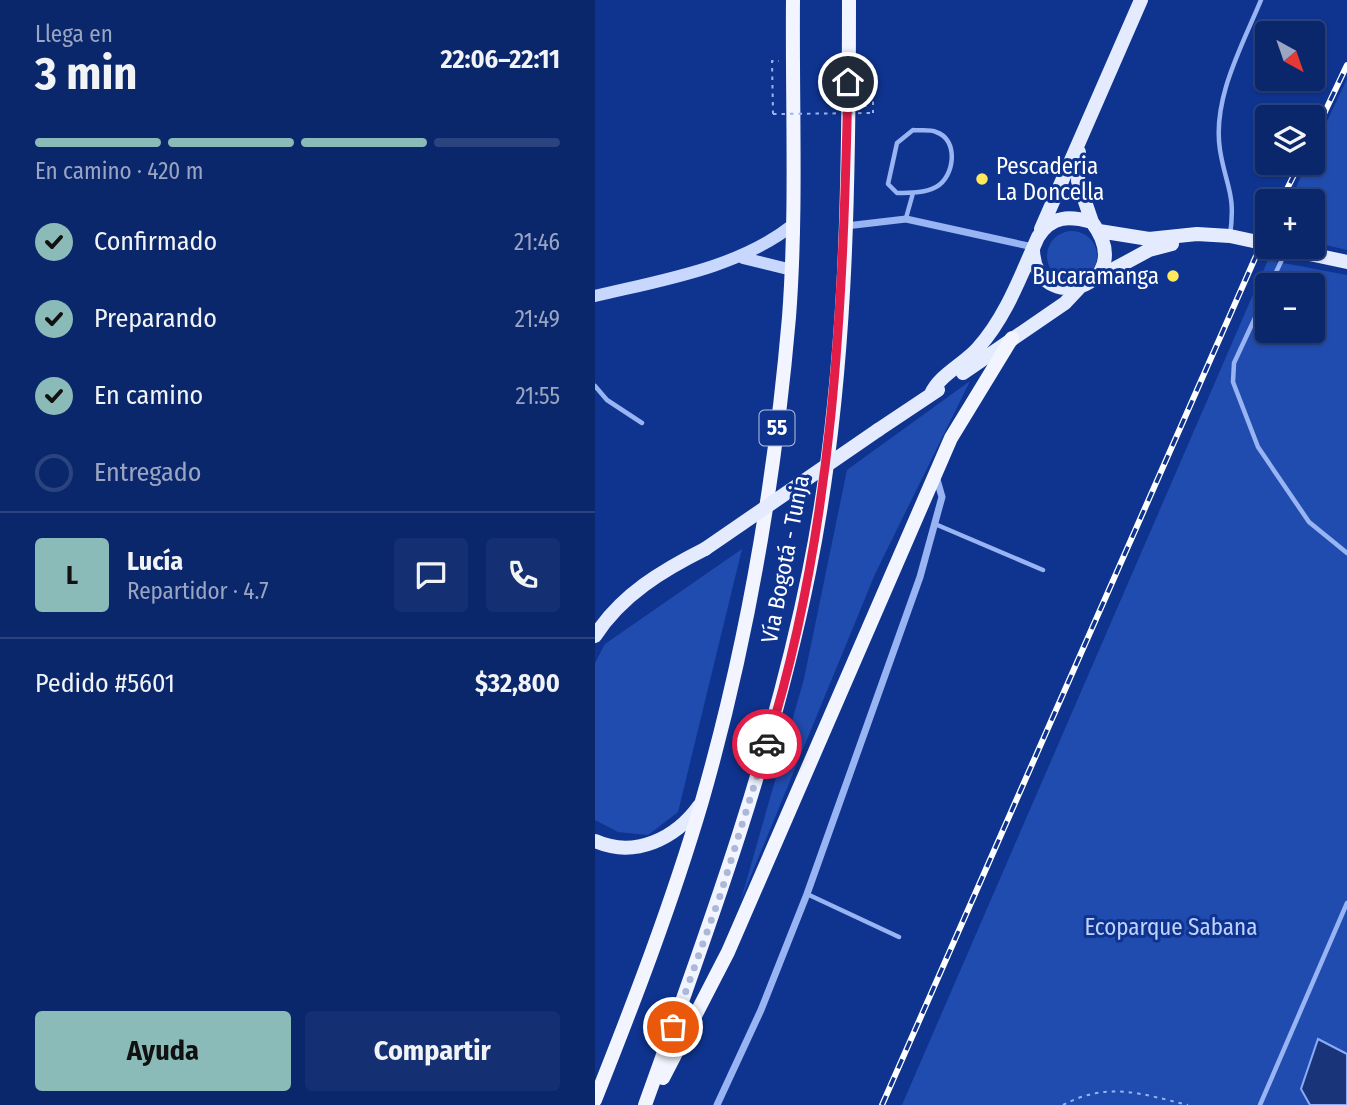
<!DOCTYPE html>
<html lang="es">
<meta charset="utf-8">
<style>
:root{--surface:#0b276c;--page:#142f72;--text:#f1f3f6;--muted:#9aa5c2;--line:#2b447f;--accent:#8bbbb9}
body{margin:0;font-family:"Fira Sans Condensed",sans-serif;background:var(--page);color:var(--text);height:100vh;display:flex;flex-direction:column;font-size:26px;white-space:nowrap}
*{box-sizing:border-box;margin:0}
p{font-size:23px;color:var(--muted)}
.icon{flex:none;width:38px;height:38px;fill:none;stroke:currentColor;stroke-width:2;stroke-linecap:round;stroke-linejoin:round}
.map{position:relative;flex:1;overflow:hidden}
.panel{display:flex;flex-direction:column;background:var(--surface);width:595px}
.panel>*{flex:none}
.needle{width:46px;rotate:140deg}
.controls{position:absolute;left:660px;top:21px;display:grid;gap:14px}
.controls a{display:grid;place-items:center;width:70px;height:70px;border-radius:7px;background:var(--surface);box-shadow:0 2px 5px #0004,0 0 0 2px var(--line);font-size:35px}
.pin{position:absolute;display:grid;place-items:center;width:60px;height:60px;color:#fff;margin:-30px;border:4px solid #fff;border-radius:50%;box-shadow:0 2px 7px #0007}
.courier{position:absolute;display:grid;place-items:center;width:70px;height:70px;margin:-35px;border:5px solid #e11d48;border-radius:50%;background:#fff;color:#222;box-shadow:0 2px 9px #0007}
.headline em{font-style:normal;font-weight:700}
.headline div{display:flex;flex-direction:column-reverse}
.headline{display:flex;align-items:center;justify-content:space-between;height:119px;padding:0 35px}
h1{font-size:46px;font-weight:700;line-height:52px}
.bar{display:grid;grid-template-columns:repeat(4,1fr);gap:10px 7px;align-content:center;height:84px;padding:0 35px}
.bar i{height:9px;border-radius:5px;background:var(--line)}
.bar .on{background:var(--accent)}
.bar p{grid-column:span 4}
.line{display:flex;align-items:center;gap:18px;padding:0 35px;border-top:2px solid var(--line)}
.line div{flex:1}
.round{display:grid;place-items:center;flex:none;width:74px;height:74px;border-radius:7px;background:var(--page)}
ol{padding:0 35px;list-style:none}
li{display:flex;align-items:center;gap:21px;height:77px}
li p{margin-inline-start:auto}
li .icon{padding:7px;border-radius:50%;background:var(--accent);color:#111;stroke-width:4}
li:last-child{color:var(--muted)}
li i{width:38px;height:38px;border:4px solid var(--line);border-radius:50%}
.primary-button{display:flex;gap:14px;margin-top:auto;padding:14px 35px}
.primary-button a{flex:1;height:80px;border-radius:7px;background:var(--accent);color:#111;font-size:28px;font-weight:700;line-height:80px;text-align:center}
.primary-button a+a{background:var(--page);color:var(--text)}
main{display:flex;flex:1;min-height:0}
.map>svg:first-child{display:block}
.green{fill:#214caf;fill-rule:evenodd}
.water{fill:#193479;stroke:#8aacf7;stroke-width:2}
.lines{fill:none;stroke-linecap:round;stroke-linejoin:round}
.path{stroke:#99b4f3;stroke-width:2;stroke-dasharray:3.5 5;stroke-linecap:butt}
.service{stroke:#99b4f3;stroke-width:4.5}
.minor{stroke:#99b4f3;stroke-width:7}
.secondary{stroke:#c8d7fd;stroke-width:12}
.primary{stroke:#e5ebff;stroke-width:14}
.trunk{stroke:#f2f5ff;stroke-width:14}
.rail-casing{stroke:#fff;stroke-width:6}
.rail{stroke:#0f3490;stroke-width:3.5;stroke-dasharray:10;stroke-linecap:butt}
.path-bridge{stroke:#99b4f3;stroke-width:2;stroke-dasharray:3.5 5;stroke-linecap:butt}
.primary-bridge{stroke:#e5ebff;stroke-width:14}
.done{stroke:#abb8d8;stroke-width:7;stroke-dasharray:0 12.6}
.route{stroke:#e11d48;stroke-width:9}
.poi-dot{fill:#ffe85b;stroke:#0f3490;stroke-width:2.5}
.labels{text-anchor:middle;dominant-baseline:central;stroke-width:6;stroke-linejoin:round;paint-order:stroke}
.shield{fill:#0f3490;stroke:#b7c2de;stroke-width:2}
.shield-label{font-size:21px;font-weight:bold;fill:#fff}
.poi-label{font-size:23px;fill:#fff;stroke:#0f3490;text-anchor:start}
.street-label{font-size:23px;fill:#fff;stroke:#0f3490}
.park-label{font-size:23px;fill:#c0d3fe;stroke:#0f3490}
</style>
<main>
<section class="panel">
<div class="headline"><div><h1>3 min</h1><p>Llega en</p></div><em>22:06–22:11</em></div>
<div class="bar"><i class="on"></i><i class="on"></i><i class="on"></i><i></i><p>En camino · 420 m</p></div>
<ol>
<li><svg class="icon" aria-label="check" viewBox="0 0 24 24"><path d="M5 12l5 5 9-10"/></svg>Confirmado<p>21:46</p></li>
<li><svg class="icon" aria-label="check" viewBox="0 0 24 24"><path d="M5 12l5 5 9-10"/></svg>Preparando<p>21:49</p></li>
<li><svg class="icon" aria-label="check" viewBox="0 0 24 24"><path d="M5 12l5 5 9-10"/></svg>En camino<p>21:55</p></li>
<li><i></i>Entregado</li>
</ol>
<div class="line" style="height:126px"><b class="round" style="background:var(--accent);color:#111">L</b><div><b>Lucía</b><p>Repartidor · 4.7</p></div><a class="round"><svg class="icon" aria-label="chat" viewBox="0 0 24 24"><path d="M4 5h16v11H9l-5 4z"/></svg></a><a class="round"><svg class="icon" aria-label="phone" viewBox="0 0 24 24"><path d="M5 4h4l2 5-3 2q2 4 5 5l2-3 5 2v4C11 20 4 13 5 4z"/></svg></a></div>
<div class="line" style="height:91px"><div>Pedido #5601</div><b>$32,800</b></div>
<div class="primary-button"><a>Ayuda</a><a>Compartir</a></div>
</section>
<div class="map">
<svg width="752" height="1105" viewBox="0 0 752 1105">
<rect width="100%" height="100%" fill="#0f3490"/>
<path class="green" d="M752,79V250L718,242V201H695L712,163H718V151Z
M452 256a25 25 0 1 1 50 0a25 25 0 1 1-50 0Z
M673,260L752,275V1105H307ZM672,285H718V331H672Z
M375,381L280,574L146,900L209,679L252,470Z
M147,549L83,812L53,835L23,832L0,820V663L10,644Z"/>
<path class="water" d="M723,1039L752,1054V1105H715L706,1089Z"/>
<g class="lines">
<path class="path" d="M268,106H272L271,71H278V113
M178,114L177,61H184
M468,1105C513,1081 547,1094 593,1105"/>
<path class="service" d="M318,130C325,131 335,129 341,132C364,139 360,177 341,187C330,193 314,193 302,193L293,184L302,143Z
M311,218L318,193
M635,235C641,193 631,187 625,150C617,99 647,46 666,0
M675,285L691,251
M672,292L639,363L638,382L663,447L714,522L752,553
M0,386L12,400L47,423
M340,524L448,570
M212,894L304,937
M665,1105L752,903"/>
<path class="minor" d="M251,226L311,219L438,247
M122,1105L166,1010L212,894L325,577L347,497L341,476"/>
<path class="secondary" d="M148,258L197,270
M0,296C67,280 144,268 199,224"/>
<path class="primary" d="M484,152L483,181L497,222
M446,229L546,0
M504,231L554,239L602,234L635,236L672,244
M682,247L752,262
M504,277L554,250L577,244
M368,373L470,303L485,287
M336,394C344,375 369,364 383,348C411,317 426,275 443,237C457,215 475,216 497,222C546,288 440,317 438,250
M283,430L343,390
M0,636C26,595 68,570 110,549
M0,841C40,859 81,838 104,806"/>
<path class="trunk" d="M68,1078L133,952L356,438L417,338
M0,1100C39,1002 77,903 107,801C152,644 180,480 194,317C202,211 197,106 198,0
M50,1105C113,930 177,755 214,572C252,385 254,190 254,0"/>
<g class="rail-casing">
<path id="rail" d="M718,137L752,65
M686,201L705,163
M287,1105L672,231"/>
</g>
<use href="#rail" class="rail"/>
<path class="path-bridge" d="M178,114L278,113"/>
<path class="primary-bridge" d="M110,549L283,430"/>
</g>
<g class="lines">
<path class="done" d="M78,1027L125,896L172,744"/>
<path class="route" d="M172,744C239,530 248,305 253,82"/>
</g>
<g class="poi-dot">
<circle cx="387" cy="179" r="7"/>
<circle cx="578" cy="276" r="7"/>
</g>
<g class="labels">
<rect class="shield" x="164.5" y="410.5" width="35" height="35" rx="5"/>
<g class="shield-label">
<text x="182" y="428">55</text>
</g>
<g class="poi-label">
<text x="401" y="166">Pescaderia<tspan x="401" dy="26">La Doncella</tspan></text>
<text x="564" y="276" text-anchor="end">Bucaramanga</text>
</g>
<g class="street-label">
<text transform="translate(190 559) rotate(-79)">Vía Bogotá - Tunja</text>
</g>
<g class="park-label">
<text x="576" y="927">Ecoparque Sabana</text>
</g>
</g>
</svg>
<div class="controls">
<a><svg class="needle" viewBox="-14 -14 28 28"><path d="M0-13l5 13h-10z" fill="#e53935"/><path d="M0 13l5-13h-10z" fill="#9aa5c2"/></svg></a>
<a><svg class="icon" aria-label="layers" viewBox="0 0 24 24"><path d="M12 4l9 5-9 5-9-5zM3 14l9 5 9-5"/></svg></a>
<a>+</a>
<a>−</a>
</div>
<div class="pin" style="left:78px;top:1027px;background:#ea580c"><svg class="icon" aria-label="bag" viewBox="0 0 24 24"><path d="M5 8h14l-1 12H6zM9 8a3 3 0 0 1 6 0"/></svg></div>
<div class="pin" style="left:253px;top:82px;background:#1f2937"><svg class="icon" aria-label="home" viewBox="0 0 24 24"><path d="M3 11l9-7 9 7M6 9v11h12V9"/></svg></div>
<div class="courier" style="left:172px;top:744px"><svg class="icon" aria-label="car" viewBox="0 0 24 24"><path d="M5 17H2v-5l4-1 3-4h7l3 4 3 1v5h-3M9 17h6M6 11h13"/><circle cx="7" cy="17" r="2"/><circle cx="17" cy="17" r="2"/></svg></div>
</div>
</main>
